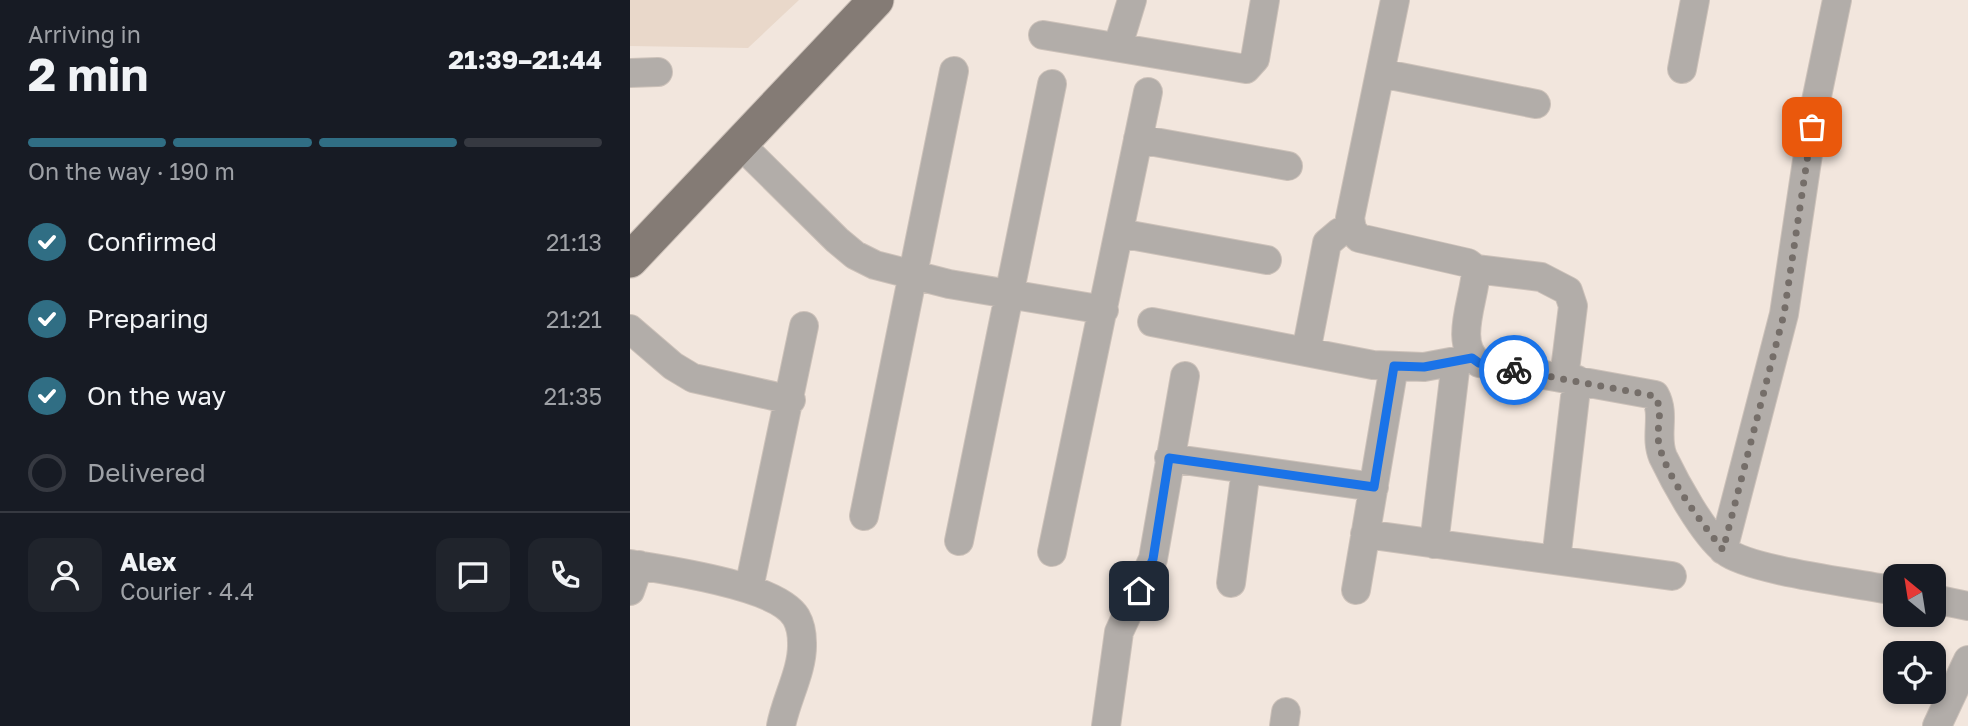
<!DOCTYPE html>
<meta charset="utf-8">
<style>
:root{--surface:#171b24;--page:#20242c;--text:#f1f3f6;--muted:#9ea1a6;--line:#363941;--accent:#306e84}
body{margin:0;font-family:"Golos Text",sans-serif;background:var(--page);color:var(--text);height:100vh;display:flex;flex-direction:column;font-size:26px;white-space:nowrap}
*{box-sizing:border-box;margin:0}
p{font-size:23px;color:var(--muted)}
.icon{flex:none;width:38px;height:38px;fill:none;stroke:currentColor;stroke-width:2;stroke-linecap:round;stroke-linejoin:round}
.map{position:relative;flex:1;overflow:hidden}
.details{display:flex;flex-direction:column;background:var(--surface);width:630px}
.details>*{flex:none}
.needle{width:46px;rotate:330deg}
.controls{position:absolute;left:1253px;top:564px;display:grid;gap:14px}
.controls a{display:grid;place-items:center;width:63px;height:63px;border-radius:14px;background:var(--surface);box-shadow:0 4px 10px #0003;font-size:35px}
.pin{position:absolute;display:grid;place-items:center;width:60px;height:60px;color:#fff;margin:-30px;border-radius:14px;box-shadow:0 4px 10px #0006}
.courier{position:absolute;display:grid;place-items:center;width:70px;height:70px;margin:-35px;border:5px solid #1a73e8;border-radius:50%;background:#fff;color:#222;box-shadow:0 2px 9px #0007}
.headline em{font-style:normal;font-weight:700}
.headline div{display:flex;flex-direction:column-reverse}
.headline{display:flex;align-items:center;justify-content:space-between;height:119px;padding:0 28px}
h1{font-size:46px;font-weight:700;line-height:52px}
.bar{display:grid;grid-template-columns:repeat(4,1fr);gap:10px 7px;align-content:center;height:84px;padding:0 28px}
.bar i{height:9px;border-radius:5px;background:var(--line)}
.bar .active{background:var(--accent)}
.bar p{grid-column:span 4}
.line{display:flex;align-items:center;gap:18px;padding:0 28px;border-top:2px solid var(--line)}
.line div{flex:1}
.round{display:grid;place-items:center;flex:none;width:74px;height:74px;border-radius:14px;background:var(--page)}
ol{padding:0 28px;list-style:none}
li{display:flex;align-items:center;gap:21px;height:77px}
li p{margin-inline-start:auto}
li .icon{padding:7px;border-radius:50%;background:var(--accent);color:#fff;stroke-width:4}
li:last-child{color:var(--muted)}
li i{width:38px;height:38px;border:4px solid var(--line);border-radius:50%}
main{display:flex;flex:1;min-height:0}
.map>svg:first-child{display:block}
.built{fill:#e9d8ca}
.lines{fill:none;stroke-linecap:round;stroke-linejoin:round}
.minor-casing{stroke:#ccc1b9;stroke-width:30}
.major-casing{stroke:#ccc1b9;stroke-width:37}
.minor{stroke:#b2ada9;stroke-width:28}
.major{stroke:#847b75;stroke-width:35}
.done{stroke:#756e69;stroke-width:7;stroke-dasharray:0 12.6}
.route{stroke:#1a73e8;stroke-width:9}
</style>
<main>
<section class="details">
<div class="headline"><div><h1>2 min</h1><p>Arriving in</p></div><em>21:39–21:44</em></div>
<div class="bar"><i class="active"></i><i class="active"></i><i class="active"></i><i></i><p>On the way · 190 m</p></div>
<ol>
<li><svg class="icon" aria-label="check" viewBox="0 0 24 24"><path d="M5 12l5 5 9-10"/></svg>Confirmed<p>21:13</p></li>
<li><svg class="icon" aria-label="check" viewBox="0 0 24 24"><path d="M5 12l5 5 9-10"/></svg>Preparing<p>21:21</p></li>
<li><svg class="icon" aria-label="check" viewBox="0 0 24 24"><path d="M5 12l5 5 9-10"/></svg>On the way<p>21:35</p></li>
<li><i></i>Delivered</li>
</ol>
<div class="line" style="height:126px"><a class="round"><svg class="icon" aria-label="person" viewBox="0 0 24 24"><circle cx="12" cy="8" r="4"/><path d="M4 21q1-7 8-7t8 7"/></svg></a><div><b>Alex</b><p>Courier · 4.4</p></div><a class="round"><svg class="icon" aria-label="chat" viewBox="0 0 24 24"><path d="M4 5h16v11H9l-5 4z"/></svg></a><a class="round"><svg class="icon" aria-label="phone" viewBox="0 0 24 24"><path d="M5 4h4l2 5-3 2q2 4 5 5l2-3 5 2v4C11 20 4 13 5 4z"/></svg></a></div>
</section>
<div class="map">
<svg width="1338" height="726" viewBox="0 0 1338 726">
<rect width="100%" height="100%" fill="#f2e6dd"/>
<path class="built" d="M0,0H169L118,48L0,46Z"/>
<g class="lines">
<g class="minor-casing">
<path id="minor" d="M765,0L720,218L722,230L729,238L838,263L846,269C846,297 822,343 849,363L1025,395C1036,415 1024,436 1033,457C1045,482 1073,534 1095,551C1120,571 1228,583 1265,591
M413,35L616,69L625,59L635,0
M488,46L502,0
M1052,69L1065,0
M0,73L28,72
M750,73L906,104
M508,139L658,166
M111,145L207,240L225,255L245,265L319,284L474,310
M489,233L637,260
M846,269L911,277L938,291L943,306L934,378
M522,322L743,365L794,367L842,358
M0,329L43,366L63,378L161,400
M676,352L697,243L710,232L722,230
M539,458L744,487
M234,516L324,71
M735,534L1042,576
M329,541L422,84
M804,544L826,362
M1093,550L1154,314L1186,101L1207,0
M422,552L518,92
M926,560L947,380
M0,564C36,570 147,585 166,617C170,624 172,635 172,643C173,670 156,699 151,726
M601,583L616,469
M119,588L174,326
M726,590L764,366
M0,591L9,565
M1304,599L1338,606
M476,726L489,632L523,559L555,376
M654,726L656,712
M1307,726L1338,660"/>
</g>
<g class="major-casing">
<path id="major" d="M0,260L246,0"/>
</g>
<use href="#minor" class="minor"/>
<use href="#major" class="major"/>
</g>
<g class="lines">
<path class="done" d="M884,370L1025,396C1035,413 1024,430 1030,448C1039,481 1072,523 1093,550L1154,314L1182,127"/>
<path class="route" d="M509,591L523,559L539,458L744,487L764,366L794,367L842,358L849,363L884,370"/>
</g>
</svg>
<div class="controls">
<a><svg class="needle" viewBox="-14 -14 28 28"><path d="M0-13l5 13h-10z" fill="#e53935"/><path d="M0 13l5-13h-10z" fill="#9ea1a6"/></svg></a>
<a><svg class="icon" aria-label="locate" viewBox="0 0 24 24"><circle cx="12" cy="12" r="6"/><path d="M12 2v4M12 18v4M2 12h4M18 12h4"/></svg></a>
</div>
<div class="pin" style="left:1182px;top:127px;background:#ea580c"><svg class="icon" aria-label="bag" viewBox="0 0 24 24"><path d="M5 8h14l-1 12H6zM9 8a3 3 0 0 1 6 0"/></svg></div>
<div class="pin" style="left:509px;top:591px;background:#1f2937"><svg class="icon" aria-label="home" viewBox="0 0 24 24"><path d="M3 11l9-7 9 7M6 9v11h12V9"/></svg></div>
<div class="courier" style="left:884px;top:370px"><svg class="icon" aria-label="bike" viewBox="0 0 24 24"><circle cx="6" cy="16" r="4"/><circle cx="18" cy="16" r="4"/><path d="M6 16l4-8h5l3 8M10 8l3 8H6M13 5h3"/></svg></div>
</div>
</main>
